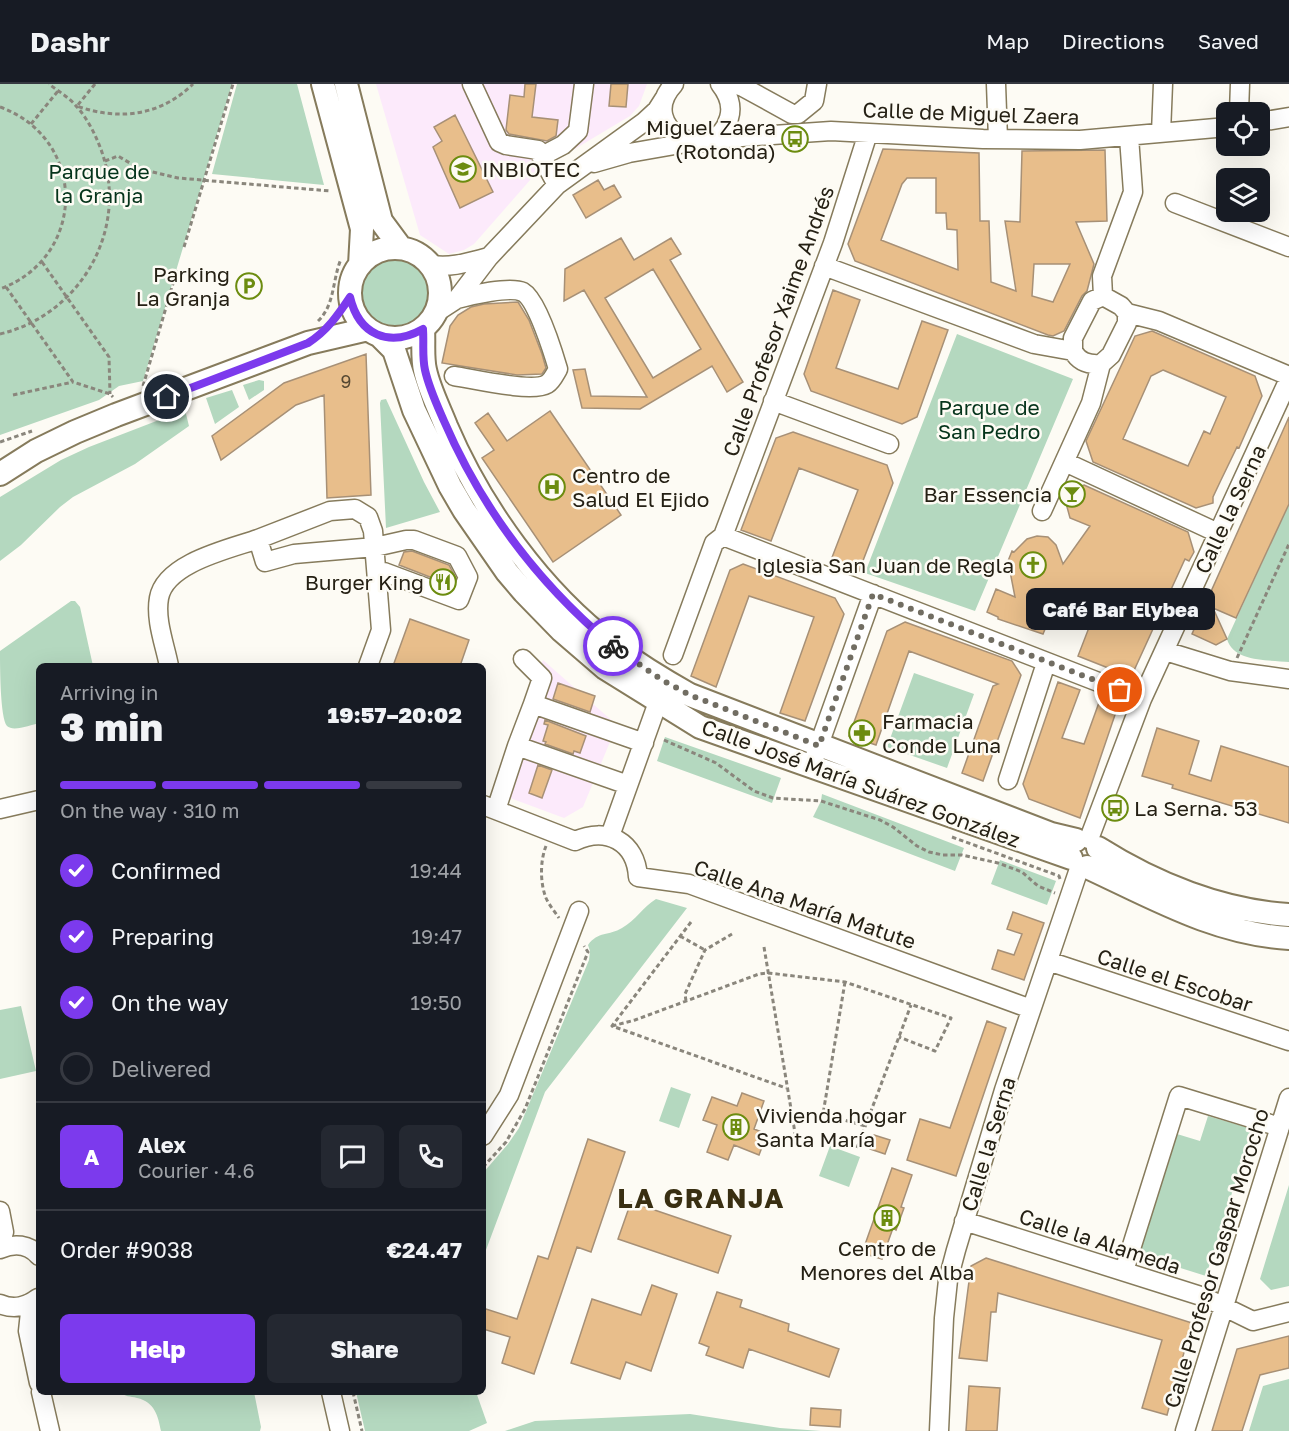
<!DOCTYPE html>
<meta charset="utf-8">
<style>
:root{--surface:#171b24;--page:#242831;--text:#f1f3f6;--muted:#9ea1a6;--line:#363941;--accent:#7c3aed}
body{margin:0;font-family:"Golos Text",sans-serif;background:var(--page);color:var(--text);height:100vh;display:flex;flex-direction:column;font-size:22px;white-space:nowrap}
*{box-sizing:border-box;margin:0}
p{font-size:20px;color:var(--muted)}
.icon{flex:none;width:33px;height:33px;fill:none;stroke:currentColor;stroke-width:2;stroke-linecap:round;stroke-linejoin:round}
.map{position:relative;flex:1;overflow:hidden}
.details{position:absolute;left:36px;top:579px;width:450px;height:732px;display:flex;flex-direction:column;background:var(--surface);border-radius:9px;box-shadow:0 6px 24px #0002}
.details>*{flex:none}
.controls{position:absolute;left:1216px;top:18px;display:grid;gap:12px}
.controls a{display:grid;place-items:center;width:54px;height:54px;border-radius:9px;background:var(--surface);box-shadow:0 6px 24px #0002;font-size:30px}
.pin{position:absolute;display:grid;place-items:center;width:51px;height:51px;color:#fff;margin:-26px;border:3px solid #fff;border-radius:50%;box-shadow:0 2px 6px #0007}
.courier{position:absolute;display:grid;place-items:center;width:60px;height:60px;margin:-30px;border:4px solid #7c3aed;border-radius:50%;background:#fff;color:#222;box-shadow:0 2px 8px #0007}
.bubble{position:absolute;height:42px;border-radius:9px;background:var(--surface);box-shadow:0 6px 24px #0002;font-size:20px;font-weight:800;line-height:42px;text-align:center}
.overview em{font-style:normal;font-weight:800}
.overview div{display:flex;flex-direction:column-reverse}
.overview{display:flex;align-items:center;justify-content:space-between;height:102px;padding:0 24px}
h1{font-size:39px;font-weight:800;line-height:45px}
.bar{display:grid;grid-template-columns:repeat(4,1fr);gap:9px 6px;align-content:center;height:72px;padding:0 24px}
.bar i{height:8px;border-radius:4px;background:var(--line)}
.bar .active{background:var(--accent)}
.bar p{grid-column:span 4}
.line{display:flex;align-items:center;gap:15px;padding:0 24px;border-top:2px solid var(--line)}
.line div{flex:1}
.round{display:grid;place-items:center;flex:none;width:63px;height:63px;border-radius:9px;background:var(--page)}
ol{padding:0 24px;list-style:none}
li{display:flex;align-items:center;gap:18px;height:66px}
li p{margin-inline-start:auto}
li .icon{padding:6px;border-radius:50%;background:var(--accent);color:#fff;stroke-width:4}
li:last-child{color:var(--muted)}
li i{width:33px;height:33px;border:3px solid var(--line);border-radius:50%}
.cta{display:flex;gap:12px;margin-top:auto;padding:12px 24px}
.cta a{flex:1;height:69px;border-radius:9px;background:var(--accent);color:#fff;font-size:24px;font-weight:800;line-height:69px;text-align:center}
.cta a+a{background:var(--page);color:var(--text)}
header{display:flex;align-items:center;gap:36px;box-sizing:border-box;height:84px;padding:0 30px;background:var(--surface);border-bottom:2px solid var(--line)}
header strong{font-size:28px}
nav{display:flex;gap:33px;margin-inline-start:auto;font-size:21px}
.map>svg:first-child{display:block}
.commercial{fill:#fceafb}
.green{fill:#b4d8bf}
.building{fill:#e8be8b;stroke:#a79076;stroke-width:1.5;fill-rule:evenodd}
.lines{fill:none;stroke-linecap:round;stroke-linejoin:round}
.minor-casing{stroke:#867b5c;stroke-width:21}
.major-casing{stroke:#867b5c;stroke-width:26}
.path{stroke:#8a867c;stroke-width:3;stroke-dasharray:4.5 3;stroke-linecap:butt}
.minor{stroke:#fff;stroke-width:18}
.major{stroke:#fff;stroke-width:22}
.done{stroke:#716d62;stroke-width:6;stroke-dasharray:0 10.8}
.route{stroke:#7c3aed;stroke-width:8}
.labels{text-anchor:middle;dominant-baseline:central;stroke-width:5;stroke-linejoin:round;paint-order:stroke}
.number-label{font-size:18px;fill:#564832}
.street-label{font-size:21px;fill:#252014;stroke:#fdfbf4}
.poi-label{font-size:21px;fill:#252014;stroke:#fdfbf4;text-anchor:end}
.park-label{font-size:21px;fill:#05341b;stroke:#fdfbf4}
.district-label{font-size:27px;font-weight:bold;letter-spacing:1.5px;fill:#392f12;stroke:#fdfbf4}
</style>
<header>
<strong>Dashr</strong>
<nav><a>Map</a><a>Directions</a><a>Saved</a></nav>
</header>
<div class="map">
<svg width="1289" height="1347" viewBox="0 0 1289 1347">
<rect width="100%" height="100%" fill="#fdfbf4"/>
<path class="commercial" d="M376,0H647L639,22L630,32L538,87L474,160L464,166L449,170L420,151Z
M543,576L617,641L583,723L564,734L494,708Z"/>
<path class="green" d="M0,0H232L143,297L119,302L99,316L0,351Z
M237,0H297L324,101L212,90Z
M362 209a33 33 0 1 1 66 0a33 33 0 1 1-66 0Z
M957,250L1073,295L975,527L865,489Z
M259,296L264,297V306L249,316L243,301Z
M232,306L239,323L215,340L206,314Z
M386,315L424,398L440,428L386,444L380,319L381,316Z
M185,326L189,342L135,380L73,413L60,423L21,461L0,477V413L61,376L89,363Z
M1289,420V578C1269,576 1233,578 1227,555Z
M71,517H75L80,523L93,582H39V639C31,641 13,648 7,642C0,634 0,580 0,567Z
M914,589L974,610L947,684L887,663Z
M665,653L781,694L772,719L657,677Z
M822,710L964,764L955,787L813,733L821,717Z
M1000,776L1056,797L1047,821L991,800Z
M656,815L687,824L545,1008L483,1174V1089L508,1060L519,1044L589,876L590,867L588,861C598,847 609,852 622,844C636,836 643,823 656,815Z
M21,922L36,987L0,995V926Z
M671,1003L691,1010L679,1044L659,1037Z
M1208,1032L1252,1045L1206,1192L1139,1171L1177,1050L1200,1057Z
M830,1062L860,1073L849,1103L819,1092Z
M1289,1101V1202L1271,1206L1260,1195Z
M1289,1295V1347H1249L1263,1302Z
M120,1308H254L261,1343L260,1347H161C158,1332 155,1318 137,1314C130,1312 125,1313 120,1308Z
M356,1308H476L487,1339L469,1347H365Z
M690,1330L780,1344L821,1347H505L535,1337Z"/>
<path class="building" d="M525,0H536L532,33L558,36L556,52L547,57L509,50L506,46L510,11L524,13Z
M611,0H628L626,23L609,22Z
M455,31L493,108L460,124L433,63L442,57L434,43Z
M883,65L979,69L980,137H989L991,198L1016,207L1005,137L1020,138L1022,67L1105,66L1107,137L1076,138L1094,180L1087,207L1082,212L1064,247L1053,252L1048,251L855,177L848,160ZM907,94H936V129H946L947,145L957,146L958,186L881,156L902,100ZM1034,180H1070L1053,218L1032,212Z
M598,96L604,106L614,101L621,113L586,134L573,111Z
M621,154L634,176L671,154L681,170L670,176L743,298L727,308L712,282L640,325L582,324L573,286L585,285L591,312L647,313L584,206L564,217L565,185ZM653,185L701,265L653,294L605,214Z
M833,206L860,216L836,284L898,305L922,237L948,246L917,333L902,340L811,307L804,290Z
M518,218L529,236L542,270L546,284L542,290L517,291L442,279L450,242L458,231L471,223L484,220Z
M1152,247L1255,292L1262,312L1239,364L1237,363L1221,396L1213,413V419L1196,424L1093,378L1086,357L1135,252ZM1163,286L1226,313L1210,350L1204,347L1188,382L1123,355L1151,292Z
M366,270L371,411L327,414L324,311L296,321L221,376L212,352L284,299Z
M550,327L621,431L553,478L482,374L494,366L475,339L488,329L507,357Z
M1289,333V420L1236,534L1213,524L1227,555L1216,561L1192,550Z
M793,348L887,381L893,399L859,487L831,476L858,406L799,384L771,457L741,446L776,354Z
M1084,401L1188,448L1194,468L1189,477L1185,475L1131,593L1078,572L1090,541L1053,526L1043,550L998,535V533L987,528L996,505L1015,513L1008,477L1012,467L1014,468L1027,455L1037,452L1048,453L1056,461L1063,480L1090,442L1070,434L1063,408Z
M412,467L449,481L456,494L453,502L399,481L404,468Z
M743,480L835,514L844,530L805,637L780,629L814,533L749,512L716,603L691,592L730,486Z
M410,535L469,556L460,582H393Z
M905,538L1012,577L1021,591L983,697L962,689L993,602L998,600L909,567L876,661L849,652L887,547Z
M1058,598L1080,606L1062,654L1084,660L1101,613L1119,619L1080,734L1029,715L1023,700Z
M558,599L595,612L590,628L553,615Z
M545,636L586,652L580,669L574,667L573,670L545,660L546,658L543,657L548,641L544,640Z
M1157,644L1199,657L1189,690L1211,697L1221,662L1289,683V739L1172,704L1173,701L1142,692Z
M538,681L552,686L542,714L529,709Z
M1013,828L1044,839L1024,896L992,885L998,866L1014,871L1022,850L1007,845Z
M987,937L1006,944L956,1092L907,1076L920,1035L950,1044Z
M742,1009L764,1017L754,1045L767,1050L759,1071L734,1061L728,1076L707,1068L717,1041L703,1036L712,1013L737,1022Z
M874,1051L890,1056L885,1070L870,1065Z
M588,1055L625,1068L591,1168L577,1163L534,1290L502,1279L510,1253L483,1245V1224L517,1235L538,1172L548,1175Z
M892,1084L912,1091L901,1123L904,1124L896,1146L893,1144L882,1175L862,1169Z
M631,1118L731,1152L718,1189L618,1155Z
M986,1174L1192,1239L1167,1331L1142,1324L1162,1256L998,1209L996,1228H991L987,1277L959,1274L971,1182Z
M652,1201L677,1210L651,1287L626,1278L620,1295L571,1279L592,1215L641,1231Z
M717,1208L742,1216L740,1223L789,1240L788,1247L839,1265L829,1293L749,1265L743,1284L706,1271L709,1263L699,1259Z
M1289,1252V1284L1260,1291L1242,1347H1212L1237,1265Z
M969,1302L1000,1304L997,1347H966Z
M811,1324L841,1326L840,1343L810,1341Z"/>
<g class="lines">
<g class="minor-casing">
<path id="minor" d="M472,0L499,58L506,61L538,66L557,101
M674,0C633,44 714,86 729,34C733,21 728,10 720,0
M734,0L743,3L792,30H798L814,17L817,0
M996,0L998,55
M1239,28L1240,0
M1260,38L1289,33
M1161,49L1163,0
M713,55L831,47L983,55L1080,56L1227,43
M542,72L563,61L578,47L584,0
M594,79L629,69L692,58
M1175,119L1289,163
M432,181C452,184 469,178 489,173
M824,182L1034,260L1073,267C1079,278 1088,281 1101,280
M1103,212L1121,222L1127,229L1159,237L1289,292
M1103,212L1102,192L1133,108L1129,53
M437,228L457,215L489,173L557,101L644,38L657,26L664,15
M1073,267V254L1092,217L1103,212
M454,292C474,295 532,309 547,300C552,297 555,290 558,285C553,268 537,216 523,208C510,202 471,211 457,215
M773,317L889,360
M1065,378L1218,449
M1042,427L1091,319L1101,280L1111,271L1127,239V229
M723,452L1142,615
M1165,567L1230,587L1289,595
M673,571L714,459L723,452L833,159L868,49
M523,575L542,594L533,620
M169,582C165,561 155,536 159,514C165,479 229,465 258,455
M368,582L381,546L373,447L368,433L355,425L330,427L258,455L265,478L294,470L375,463L406,456H414L457,472L468,493L459,516L384,488H377
M815,672L873,510
M1008,696L1046,579
M628,701L517,662L533,620L644,659
M483,721L575,757C607,742 636,758 638,793L689,800L1031,925
M0,725L39,716
M496,726L517,662
M610,752L658,618
M1089,755L1142,615L1289,295
M1048,877L1289,957
M483,1052L509,1011L579,827
M0,1127L4,1148L0,1160
M964,1137L1204,1213L1253,1237L1289,1228
M0,1165C14,1159 29,1160 39,1172
M1124,1187L1179,1012L1280,1043
M31,1219L28,1247L39,1299
M0,1220C14,1226 26,1223 38,1214
M41,1308L50,1347
M331,1308L340,1347
M939,1347L944,1234L948,1196L956,1166L1004,1006L1080,782
M1185,1347L1289,1014"/>
</g>
<g class="major-casing">
<path id="major" d="M323,0L362,145L360,181
M346,0L381,137L401,164
M350 209a45 45 0 1 1 90 0a45 45 0 1 1-90 0Z
M423,245C424,259 422,273 425,286C429,305 439,324 446,342C481,424 541,508 613,562C637,580 663,596 690,611L1051,750L1076,756
M380,252L394,266L414,326L450,402L464,426L507,488L524,508L562,547L605,584L700,643L1071,774
M0,390L36,367L75,348L116,331L308,259L368,245
M1098,764C1155,800 1222,827 1289,831
M1087,783C1152,813 1215,850 1289,854"/>
</g>
<path class="path" d="M95,0L77,22C118,37 161,32 193,0
M0,23C88,55 87,173 0,205
M31,40L58,7
M105,77L118,72L140,85L178,94L330,107
M184,163L233,0
M42,178L109,273L110,310
M6,203L73,298L110,310L113,313
M318,237C335,221 332,197 341,175
M0,250C84,230 133,139 98,58C93,46 86,33 77,23C70,14 58,7 49,0
M143,302L177,186
M13,311L73,298
M0,358L32,347
M1237,574L1289,460
M664,656L716,679L754,707L773,714L821,717L880,736L893,743L917,762L929,768L943,771H962L998,779L1022,788L1038,802L1055,809
M952,753L1059,792L1060,795
M546,762C540,777 540,799 546,814C549,821 555,828 559,834
M691,838L612,942L786,1004
M680,852L705,866
M764,863L796,1055
M845,898L823,1030L865,1042
M686,917L685,910L705,866L732,850
M612,942L635,936L759,890L768,889L845,898L951,934L935,967L899,953
M857,1064L911,921
M483,1083L506,1058L525,1025L588,868L584,862
M353,1308L362,1347"/>
<use href="#minor" class="minor"/>
<use href="#major" class="major"/>
</g>
<g class="lines">
<path class="done" d="M613,562L662,596L690,611L819,662L873,510L1120,606"/>
<path class="route" d="M167,313L308,259C327,247 338,231 350,213C359,251 389,264 423,245C424,259 422,273 425,286C429,304 437,321 444,337C482,425 540,501 613,562"/>
</g>
<defs>
<g id="bus-ring" transform="scale(1.35)"><circle r="9.5" fill="#fdfbf4" stroke="#6c8c0f" stroke-width="1.5"/><path d="M-5-6H5V4H4V6H2V4H-2V6H-4V4H-5ZM-3.5-4V0h7V-4ZM-3.5 1.2v1.5H-2V1.2ZM2 1.2v1.5H3.5V1.2Z" fill="#6c8c0f"/></g>
<g id="university-ring" transform="scale(1.35)"><circle r="9.5" fill="#fdfbf4" stroke="#6c8c0f" stroke-width="1.5"/><path d="M0-5L7-2L0 1L-7-2ZM-4 1L0 2.5L4 1V4Q0 6-4 4Z" fill="#6c8c0f"/></g>
<g id="parking-ring" transform="scale(1.35)"><circle r="9.5" fill="#fdfbf4" stroke="#6c8c0f" stroke-width="1.5"/><path d="M-3.5-5.5H1a3.5 3.5 0 0 1 0 7H-1V5.5H-3.5ZM-1-3.4V-.6H.8a1.4 1.4 0 0 0 0-2.8Z" fill="#6c8c0f"/></g>
<g id="hospital-ring" transform="scale(1.35)"><circle r="9.5" fill="#fdfbf4" stroke="#6c8c0f" stroke-width="1.5"/><path d="M-5-5h3v3.5h4V-5h3V5h-3V1.5h-4V5h-3Z" fill="#6c8c0f"/></g>
<g id="bar-ring" transform="scale(1.35)"><circle r="9.5" fill="#fdfbf4" stroke="#6c8c0f" stroke-width="1.5"/><path d="M-6-5H6L.8 .8V4.5H3.5V6h-7V4.5H-.8V.8Z" fill="#6c8c0f"/></g>
<g id="church-ring" transform="scale(1.35)"><circle r="9.5" fill="#fdfbf4" stroke="#6c8c0f" stroke-width="1.5"/><path d="M-1.2-6h2.4v3.5h3.3v2.4h-3.3V6h-2.4V-.1h-3.3v-2.4h3.3Z" fill="#6c8c0f"/></g>
<g id="restaurant-ring" transform="scale(1.35)"><circle r="9.5" fill="#fdfbf4" stroke="#6c8c0f" stroke-width="1.5"/><path d="M-5-6h1v4h1v-4h1v4h1v-4h1v5L-1.5 .5V6h-2V.5L-5-1ZM5-6V6H3V1.5H1.5Q1.5-4 5-6Z" fill="#6c8c0f"/></g>
<g id="pharmacy-ring" transform="scale(1.35)"><circle r="9.5" fill="#fdfbf4" stroke="#6c8c0f" stroke-width="1.5"/><path d="M-2-6h4v4h4v4h-4v4h-4v-4h-4v-4h4Z" fill="#6c8c0f"/></g>
<g id="building-ring" transform="scale(1.35)"><circle r="9.5" fill="#fdfbf4" stroke="#6c8c0f" stroke-width="1.5"/><path d="M-4-6H4V6H1V3H-1V6H-4ZM-2.5-4.3h1.7v1.8h-1.7ZM.8-4.3h1.7v1.8H.8ZM-2.5-1h1.7V.8h-1.7ZM.8-1h1.7V.8H.8Z" fill="#6c8c0f"/></g>
</defs>
<g fill-rule="evenodd">
<use href="#bus-ring" x="795" y="55"/>
<use href="#university-ring" x="463" y="85"/>
<use href="#parking-ring" x="249" y="202"/>
<use href="#hospital-ring" x="552" y="403"/>
<use href="#bar-ring" x="1072" y="410"/>
<use href="#church-ring" x="1033" y="481"/>
<use href="#restaurant-ring" x="443" y="498"/>
<use href="#pharmacy-ring" x="862" y="649"/>
<use href="#bus-ring" x="1115" y="724"/>
<use href="#building-ring" x="736" y="1043"/>
<use href="#building-ring" x="887" y="1134"/>
</g>
<g class="labels">
<g class="number-label">
<text x="346" y="297">9</text>
</g>
<g class="street-label">
<text transform="translate(971 29) rotate(2)">Calle de Miguel Zaera</text>
<text transform="translate(778 237) rotate(-70)">Calle Profesor Xaime Andrés</text>
<text transform="translate(1230 425) rotate(-65)">Calle la Serna</text>
<text transform="translate(861 699) rotate(20)">Calle José María Suárez González</text>
<text transform="translate(805 820) rotate(19)">Calle Ana María Matute</text>
<text transform="translate(1175 896) rotate(18)">Calle el Escobar</text>
<text transform="translate(988 1060) rotate(-73)">Calle la Serna</text>
<text transform="translate(1100 1157) rotate(18)">Calle la Alameda</text>
<text transform="translate(1216 1174) rotate(-73)">Calle Profesor Gaspar Morocho</text>
</g>
<g class="poi-label">
<text x="776" y="43">Miguel Zaera<tspan x="776" dy="24">(Rotonda)</tspan></text>
<text x="482" y="85" text-anchor="start">INBIOTEC</text>
<text x="230" y="190">Parking<tspan x="230" dy="24">La Granja</tspan></text>
<text x="572" y="391" text-anchor="start">Centro de<tspan x="572" dy="24">Salud El Ejido</tspan></text>
<text x="1052" y="410">Bar Essencia</text>
<text x="1014" y="481">Iglesia San Juan de Regla</text>
<text x="424" y="498">Burger King</text>
<text x="882" y="637" text-anchor="start">Farmacia<tspan x="882" dy="24">Conde Luna</tspan></text>
<text x="1134" y="724" text-anchor="start">La Serna. 53</text>
<text x="756" y="1031" text-anchor="start">Vivienda hogar<tspan x="756" dy="24">Santa María</tspan></text>
<text x="887" y="1164" text-anchor="middle">Centro de<tspan x="887" dy="24">Menores del Alba</tspan></text>
</g>
<g class="park-label">
<text x="99" y="87">Parque de<tspan x="99" dy="24">la Granja</tspan></text>
<text x="989" y="323">Parque de<tspan x="989" dy="24">San Pedro</tspan></text>
</g>
<g class="district-label">
<text x="701" y="1114">LA GRANJA</text>
</g>
</g>
</svg>
<div class="controls">
<a><svg class="icon" aria-label="locate" viewBox="0 0 24 24"><circle cx="12" cy="12" r="6"/><path d="M12 2v4M12 18v4M2 12h4M18 12h4"/></svg></a>
<a><svg class="icon" aria-label="layers" viewBox="0 0 24 24"><path d="M12 4l9 5-9 5-9-5zM3 14l9 5 9-5"/></svg></a>
</div>
<div class="pin" style="left:1120px;top:606px;background:#ea580c"><svg class="icon" aria-label="bag" viewBox="0 0 24 24"><path d="M5 8h14l-1 12H6zM9 8a3 3 0 0 1 6 0"/></svg></div>
<div class="pin" style="left:167px;top:313px;background:#1f2937"><svg class="icon" aria-label="home" viewBox="0 0 24 24"><path d="M3 11l9-7 9 7M6 9v11h12V9"/></svg></div>
<div class="courier" style="left:613px;top:562px"><svg class="icon" aria-label="bike" viewBox="0 0 24 24"><circle cx="6" cy="16" r="4"/><circle cx="18" cy="16" r="4"/><path d="M6 16l4-8h5l3 8M10 8l3 8H6M13 5h3"/></svg></div>
<div class="bubble" style="left:1026px;top:504px;width:189px">Café Bar Elybea</div>
<section class="details">
<div class="overview"><div><h1>3 min</h1><p>Arriving in</p></div><em>19:57–20:02</em></div>
<div class="bar"><i class="active"></i><i class="active"></i><i class="active"></i><i></i><p>On the way · 310 m</p></div>
<ol>
<li><svg class="icon" aria-label="check" viewBox="0 0 24 24"><path d="M5 12l5 5 9-10"/></svg>Confirmed<p>19:44</p></li>
<li><svg class="icon" aria-label="check" viewBox="0 0 24 24"><path d="M5 12l5 5 9-10"/></svg>Preparing<p>19:47</p></li>
<li><svg class="icon" aria-label="check" viewBox="0 0 24 24"><path d="M5 12l5 5 9-10"/></svg>On the way<p>19:50</p></li>
<li><i></i>Delivered</li>
</ol>
<div class="line" style="height:108px"><b class="round" style="background:var(--accent);color:#fff">A</b><div><b>Alex</b><p>Courier · 4.6</p></div><a class="round"><svg class="icon" aria-label="chat" viewBox="0 0 24 24"><path d="M4 5h16v11H9l-5 4z"/></svg></a><a class="round"><svg class="icon" aria-label="phone" viewBox="0 0 24 24"><path d="M5 4h4l2 5-3 2q2 4 5 5l2-3 5 2v4C11 20 4 13 5 4z"/></svg></a></div>
<div class="line" style="height:78px"><div>Order #9038</div><b>€24.47</b></div>
<div class="cta"><a>Help</a><a>Share</a></div>
</section>
</div>
